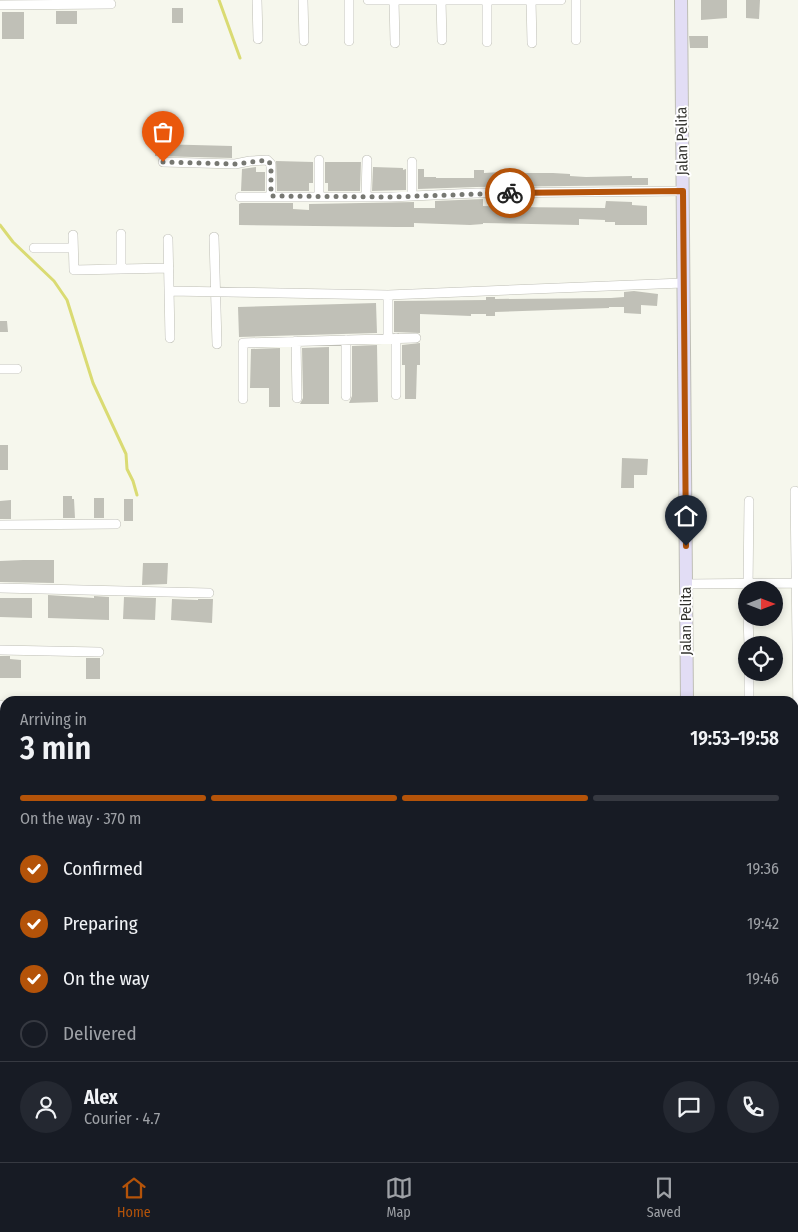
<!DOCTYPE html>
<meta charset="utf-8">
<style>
:root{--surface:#171b24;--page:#242831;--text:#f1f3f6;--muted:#9ea1a6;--line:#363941;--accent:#b45309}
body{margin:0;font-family:"Fira Sans Condensed",sans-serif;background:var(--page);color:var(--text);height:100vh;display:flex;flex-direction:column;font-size:19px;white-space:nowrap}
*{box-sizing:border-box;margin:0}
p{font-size:16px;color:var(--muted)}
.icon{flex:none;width:28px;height:28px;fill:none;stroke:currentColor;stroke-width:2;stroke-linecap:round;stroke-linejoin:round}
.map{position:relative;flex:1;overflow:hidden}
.panel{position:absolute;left:0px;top:696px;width:799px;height:466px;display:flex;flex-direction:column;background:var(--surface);border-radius:15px 15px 0 0;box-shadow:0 2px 8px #0003}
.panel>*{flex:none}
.needle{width:32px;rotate:90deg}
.fabs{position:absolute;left:738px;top:581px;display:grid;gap:10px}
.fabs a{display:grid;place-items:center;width:45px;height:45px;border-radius:50%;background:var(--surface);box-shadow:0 2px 8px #0003;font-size:25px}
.pin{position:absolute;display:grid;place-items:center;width:42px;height:42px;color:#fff;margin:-51px -21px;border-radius:50% 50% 50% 0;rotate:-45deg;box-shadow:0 0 5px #0007}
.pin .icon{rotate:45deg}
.courier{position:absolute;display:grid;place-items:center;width:50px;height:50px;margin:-25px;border:4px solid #b45309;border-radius:50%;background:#fff;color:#222;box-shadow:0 1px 6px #0007}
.headline em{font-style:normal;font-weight:600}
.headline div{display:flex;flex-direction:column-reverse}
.headline{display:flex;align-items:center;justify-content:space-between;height:85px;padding:0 20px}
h1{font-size:32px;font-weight:600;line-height:38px}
.bar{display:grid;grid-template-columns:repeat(4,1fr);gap:8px 5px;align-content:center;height:60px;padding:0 20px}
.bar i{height:6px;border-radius:4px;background:var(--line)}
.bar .current{background:var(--accent)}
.bar p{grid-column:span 4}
.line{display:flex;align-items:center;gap:12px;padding:0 20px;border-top:1px solid var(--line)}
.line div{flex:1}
.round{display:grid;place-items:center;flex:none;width:52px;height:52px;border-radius:26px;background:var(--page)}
ol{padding:0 20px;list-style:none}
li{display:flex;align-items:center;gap:15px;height:55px}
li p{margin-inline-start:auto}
li .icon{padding:5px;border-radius:50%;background:var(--accent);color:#fff;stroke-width:4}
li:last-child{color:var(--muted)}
li i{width:28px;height:28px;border:2px solid var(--line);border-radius:50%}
.dock{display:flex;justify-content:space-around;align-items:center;height:70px;border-top:1px solid var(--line);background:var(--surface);font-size:14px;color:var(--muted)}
.dock a{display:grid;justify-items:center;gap:2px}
.dock .current{color:var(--accent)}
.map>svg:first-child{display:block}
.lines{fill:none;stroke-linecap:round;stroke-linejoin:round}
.stream{stroke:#dadb73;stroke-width:3}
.building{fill:#c0c0b7}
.street-casing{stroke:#bebeb5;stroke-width:10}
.secondary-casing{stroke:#bebeb5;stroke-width:14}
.street{stroke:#fff;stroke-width:9}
.secondary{stroke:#e2ddf5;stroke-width:12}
.done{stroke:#777872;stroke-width:5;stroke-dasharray:0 9}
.route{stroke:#b45309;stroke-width:6}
.labels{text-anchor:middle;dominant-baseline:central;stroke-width:4;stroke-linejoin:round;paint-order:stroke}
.street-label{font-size:15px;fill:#33332f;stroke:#fff}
</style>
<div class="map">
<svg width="798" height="1162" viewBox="0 0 798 1162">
<rect width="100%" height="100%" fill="#f6f7ed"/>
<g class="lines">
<path class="stream" d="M219,0L240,58
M0,225L13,242L54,281L67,300L93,383L126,454L127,469L133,481L137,495"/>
</g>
<path class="building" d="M701,0H727V18L701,20Z
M746,0H760L759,19L746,18Z
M172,8H183V23H172Z
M56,11H77V24H56Z
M2,12H24V39H2Z
M689,36H708V48H690Z
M155,144L232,146V158L155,156Z
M276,161L313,162V183H309V191H277Z
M325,162H361L360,191H328V183H325Z
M256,167V172H265V191H241L242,169Z
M373,167L403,168V170L406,169V190L372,191Z
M418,169H424V177H436V178H474V170H484V173L520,171V173H553L570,174V176L586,177L632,176V178H648V185L476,187L418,189Z
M483,199V206L514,207L605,208L606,201L632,202V205L647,206V225H615V222H605V220L579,219V225L483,223V224L470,225L414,223V227H396L239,225V204L241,203H293V209L309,210V204L414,202V208H435V201Z
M634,291L658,294L657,306L641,305V314L624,313V307H609V308L495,312V316H486V314H471V316L420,314V333L394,332V301L486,300V297H495V299L611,298L624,297V292Z
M376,303L377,333L239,337L238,307Z
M0,321H7L8,332H0Z
M420,343V365H417L416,399H405V365H402V345Z
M377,345L378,402L349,403L352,396V346Z
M329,347V404H300L303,398L302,348Z
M280,348V407H269V388H250L251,349Z
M0,445H8V470H0Z
M622,458L648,459L647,475H634V488H621Z
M63,496H72V499H74L75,518H63Z
M94,498H104V518H94Z
M124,499H133V521H124Z
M11,500V519H0V501Z
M23,560H54V583L0,582V561Z
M143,563H168L167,584L142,585Z
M48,595L94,598V596L109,597V620L48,618Z
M124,597L156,598L155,620L123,619Z
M0,598H32V618L0,617Z
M172,599L198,600V599H213L212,623L171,620Z
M0,656H10V659L21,660V678H0Z
M86,658H100V679H86Z"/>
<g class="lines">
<g class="street-casing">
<path id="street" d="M257,0L258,39
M303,0L304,41
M349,0V41
M368,0H561
M394,0L395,43
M441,0L442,40
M487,0V42
M531,0L532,43
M576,0V40
M0,5L111,4
M319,160V196
M163,162L235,164L250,161L267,160L271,164V197
M412,162V196
M366,196L367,160
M240,197H391L476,193L683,191
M121,234V269
M73,235L74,270L169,268
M214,237L217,344
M168,239L170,338
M34,248H73
M169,291L388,295L683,283
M388,295V338
M346,340V396
M296,341L297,398
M0,369H17
M396,395V338
M243,399V343L416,338
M795,491L798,718
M0,525L116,524
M686,584L798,583
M0,588L209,593
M748,590L749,501
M748,618L749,645
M0,650L99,652
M749,672V701
M0,705L3,706
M0,764H5
M0,853H5
M794,949H798
M794,1001H798
M0,1009H5
M794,1053H798
M0,1062H5
M0,1158H170
M582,1158L583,1162
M764,1158V1162"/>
</g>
<g class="secondary-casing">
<path id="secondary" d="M681,0L687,701
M691,1158V1162"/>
</g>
<use href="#street" class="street"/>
<use href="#secondary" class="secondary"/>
</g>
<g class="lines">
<path class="done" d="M163,162L235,164L267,160L271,164V196L391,197L510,193"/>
<path class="route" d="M510,193L683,191L686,546"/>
</g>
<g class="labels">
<g class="street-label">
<text transform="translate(682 141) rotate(-91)">Jalan Pelita</text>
<text transform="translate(686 621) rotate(-90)">Jalan Pelita</text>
</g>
</g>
</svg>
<div class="fabs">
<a><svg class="needle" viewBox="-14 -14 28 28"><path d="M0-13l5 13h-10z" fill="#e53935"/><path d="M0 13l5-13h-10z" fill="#9ea1a6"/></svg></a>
<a><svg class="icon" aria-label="locate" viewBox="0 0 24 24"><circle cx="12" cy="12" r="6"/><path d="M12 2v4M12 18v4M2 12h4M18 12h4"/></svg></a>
</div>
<div class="pin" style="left:163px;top:162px;background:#ea580c"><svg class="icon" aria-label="bag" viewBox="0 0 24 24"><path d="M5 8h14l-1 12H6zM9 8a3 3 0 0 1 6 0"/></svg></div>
<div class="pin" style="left:686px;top:546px;background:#1f2937"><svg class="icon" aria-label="home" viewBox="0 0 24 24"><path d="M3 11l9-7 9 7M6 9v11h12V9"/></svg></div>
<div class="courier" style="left:510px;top:193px"><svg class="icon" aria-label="bike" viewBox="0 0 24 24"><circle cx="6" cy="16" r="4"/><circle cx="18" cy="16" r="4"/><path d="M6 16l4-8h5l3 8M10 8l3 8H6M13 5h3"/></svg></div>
<section class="panel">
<div class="headline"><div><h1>3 min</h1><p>Arriving in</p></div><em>19:53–19:58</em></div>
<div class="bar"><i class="current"></i><i class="current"></i><i class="current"></i><i></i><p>On the way · 370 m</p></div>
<ol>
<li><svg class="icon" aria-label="check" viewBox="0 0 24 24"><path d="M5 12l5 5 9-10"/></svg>Confirmed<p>19:36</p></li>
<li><svg class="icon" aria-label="check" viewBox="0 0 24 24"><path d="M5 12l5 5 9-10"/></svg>Preparing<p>19:42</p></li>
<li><svg class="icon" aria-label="check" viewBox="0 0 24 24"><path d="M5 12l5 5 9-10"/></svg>On the way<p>19:46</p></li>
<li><i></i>Delivered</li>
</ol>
<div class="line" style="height:90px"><a class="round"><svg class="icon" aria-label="person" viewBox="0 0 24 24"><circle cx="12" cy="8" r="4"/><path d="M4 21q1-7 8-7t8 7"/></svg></a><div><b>Alex</b><p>Courier · 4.7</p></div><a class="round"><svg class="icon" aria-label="chat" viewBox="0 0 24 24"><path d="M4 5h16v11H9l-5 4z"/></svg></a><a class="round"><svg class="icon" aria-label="phone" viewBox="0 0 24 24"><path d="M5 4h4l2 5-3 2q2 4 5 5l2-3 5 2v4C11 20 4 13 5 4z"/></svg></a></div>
</section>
</div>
<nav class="dock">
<a class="current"><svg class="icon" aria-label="home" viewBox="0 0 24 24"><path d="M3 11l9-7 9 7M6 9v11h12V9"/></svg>Home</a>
<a><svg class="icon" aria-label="map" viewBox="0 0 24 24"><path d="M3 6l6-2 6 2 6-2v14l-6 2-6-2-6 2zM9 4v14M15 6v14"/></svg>Map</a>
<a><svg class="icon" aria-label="saved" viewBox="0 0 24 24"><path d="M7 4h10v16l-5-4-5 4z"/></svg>Saved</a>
</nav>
